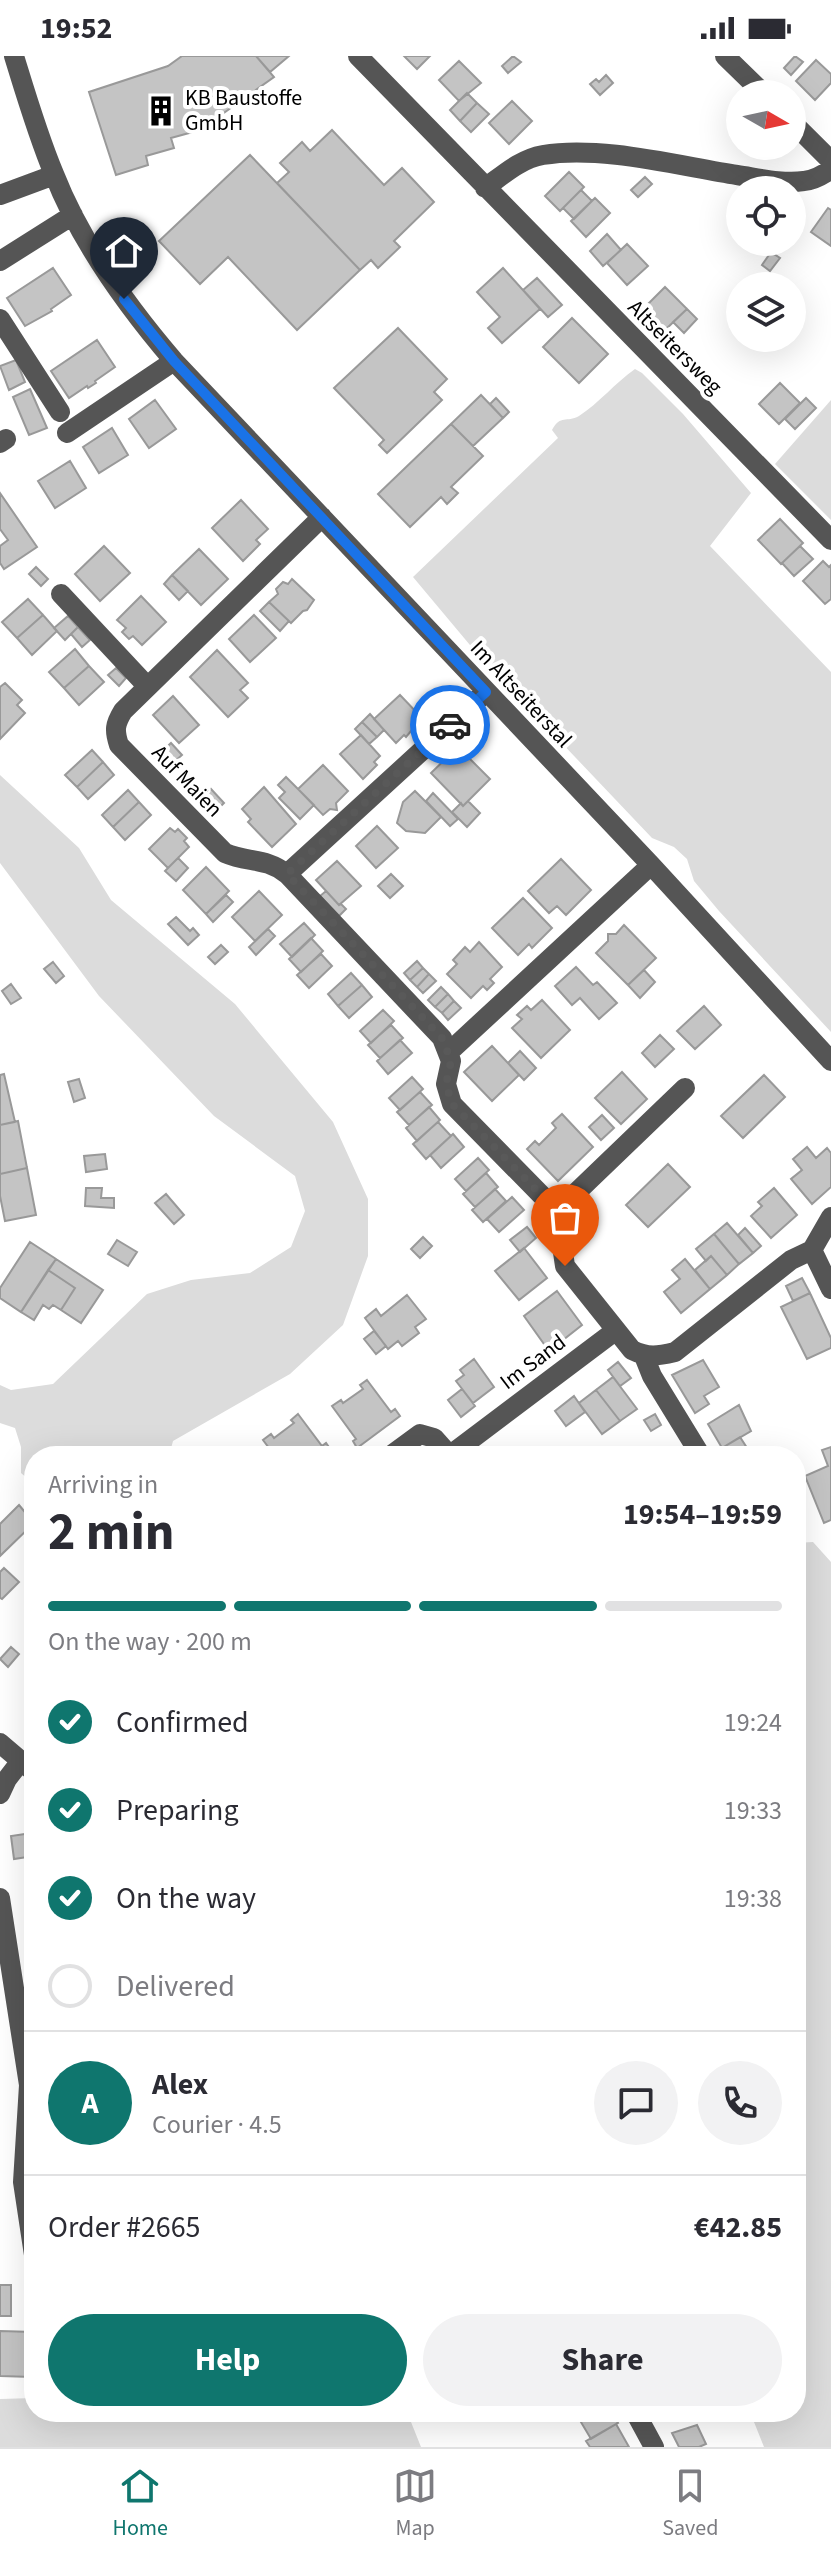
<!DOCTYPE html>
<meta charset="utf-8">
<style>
:root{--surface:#fff;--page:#f2f2f3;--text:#2b2b33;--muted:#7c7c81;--line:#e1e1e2;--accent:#0f766e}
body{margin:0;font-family:"Source Sans 3",sans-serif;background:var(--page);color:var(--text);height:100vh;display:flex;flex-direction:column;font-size:30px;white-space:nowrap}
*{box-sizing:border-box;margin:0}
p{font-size:26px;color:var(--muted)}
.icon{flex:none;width:44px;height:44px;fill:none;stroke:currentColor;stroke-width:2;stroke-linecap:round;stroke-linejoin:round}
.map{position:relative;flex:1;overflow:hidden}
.drawer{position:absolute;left:24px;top:1390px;width:782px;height:976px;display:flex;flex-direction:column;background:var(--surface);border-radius:32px;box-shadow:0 8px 32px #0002}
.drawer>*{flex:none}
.needle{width:52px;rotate:99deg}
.buttons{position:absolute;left:726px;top:24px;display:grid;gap:16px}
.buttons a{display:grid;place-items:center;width:80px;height:80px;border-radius:50%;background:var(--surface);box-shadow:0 8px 32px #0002;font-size:40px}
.pin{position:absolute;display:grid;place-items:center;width:68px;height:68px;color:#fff;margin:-82px -34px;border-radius:50% 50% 50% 0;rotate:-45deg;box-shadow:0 0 8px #0007}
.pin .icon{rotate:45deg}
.courier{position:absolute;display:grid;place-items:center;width:80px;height:80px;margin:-40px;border:6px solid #1a73e8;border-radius:50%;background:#fff;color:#222;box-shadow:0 2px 10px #0007}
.head em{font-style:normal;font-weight:700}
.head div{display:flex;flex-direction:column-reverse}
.head{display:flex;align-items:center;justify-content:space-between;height:136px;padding:0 24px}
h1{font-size:52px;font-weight:700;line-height:60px}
.bar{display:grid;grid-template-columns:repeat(4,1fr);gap:12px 8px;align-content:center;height:96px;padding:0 24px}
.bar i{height:10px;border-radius:6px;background:var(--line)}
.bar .selected{background:var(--accent)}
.bar p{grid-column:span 4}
.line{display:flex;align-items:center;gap:20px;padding:0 24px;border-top:2px solid var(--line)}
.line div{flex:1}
.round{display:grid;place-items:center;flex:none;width:84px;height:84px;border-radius:42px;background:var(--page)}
ol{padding:0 24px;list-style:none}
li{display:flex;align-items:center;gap:24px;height:88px}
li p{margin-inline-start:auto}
li .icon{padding:8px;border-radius:50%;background:var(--accent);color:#fff;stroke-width:4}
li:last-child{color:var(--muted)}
li i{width:44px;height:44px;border:4px solid var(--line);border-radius:50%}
.action{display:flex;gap:16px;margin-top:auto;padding:16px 24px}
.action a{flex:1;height:92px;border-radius:48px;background:var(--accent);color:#fff;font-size:32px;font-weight:700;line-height:92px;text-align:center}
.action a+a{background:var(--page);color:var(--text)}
.status{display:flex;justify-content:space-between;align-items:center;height:56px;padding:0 40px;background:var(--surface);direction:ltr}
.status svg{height:22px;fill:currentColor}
.tabs{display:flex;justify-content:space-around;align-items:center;height:112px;border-top:2px solid var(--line);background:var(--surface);font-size:22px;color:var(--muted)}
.tabs a{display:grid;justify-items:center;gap:4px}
.tabs .selected{color:var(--accent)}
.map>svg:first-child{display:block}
.green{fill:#dcdcdc}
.building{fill:#c4c4c4;stroke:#999;stroke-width:2}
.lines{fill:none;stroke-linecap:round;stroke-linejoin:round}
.minor{stroke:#555;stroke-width:20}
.done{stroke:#595959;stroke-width:8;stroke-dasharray:0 14.4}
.route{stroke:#1a73e8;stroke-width:10}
.labels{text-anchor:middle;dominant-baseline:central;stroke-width:8;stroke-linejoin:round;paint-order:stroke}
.poi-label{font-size:22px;fill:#000;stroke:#fff;text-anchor:start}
.street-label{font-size:22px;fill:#000;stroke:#fff}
</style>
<div class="status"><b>19:52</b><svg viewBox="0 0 49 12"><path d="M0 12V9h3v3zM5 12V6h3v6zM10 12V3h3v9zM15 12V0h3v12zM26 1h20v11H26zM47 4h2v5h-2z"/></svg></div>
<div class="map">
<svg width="831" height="2391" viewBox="0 0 831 2391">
<rect width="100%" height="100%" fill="#fff"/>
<path class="green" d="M635,313L642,317L683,358L751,437L710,490L831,616V976L719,855L694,825L687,803L674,791L652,782L480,601L413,521L558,382L552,374C561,358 566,367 579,360C599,347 615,327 635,313Z
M831,344V464L775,408Z
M0,719L79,792L111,844L235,948L333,1066L368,1143V1200L343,1269L290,1318L173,1385L169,1400H34V1428L21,1417V1391L15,1372L0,1367V1329L11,1334L53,1328L147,1238L191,1224L250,1217L291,1191L305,1155L295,1120L214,1060L99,940L0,807Z
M813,1486L831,1506V2391H764L750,2356H796V1487Z
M34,2342V2356H407L421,2391H0V2343Z"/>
<path class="building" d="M182,0H256L274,21L200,74L171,82L174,92L146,100L148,109L116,119L89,36L168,10Z
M256,0H289L270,16Z
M404,0H430L417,13Z
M513,0L521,6L508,17L502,10Z
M795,0L803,6L791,19L784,12Z
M816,4L831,18V27L815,44L796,25Z
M459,5L481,27L459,45L439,24Z
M606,19L613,27L600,39L590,28L596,23L599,26Z
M467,37L477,47L460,65L450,54Z
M512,45L532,65L509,88L489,67Z
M477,47L489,58L471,76L460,65Z
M332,74L384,129L402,112L434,146L394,185L400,191L378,212L371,204L360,214L277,127L289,116L280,107L302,86L310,95Z
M250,99L360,214L297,274L228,201L200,228L159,185Z
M569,116L584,131L560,155L545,140Z
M645,121L652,128L638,141L631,134Z
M581,134L592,145L574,163L563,152Z
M595,142L610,157L586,181L571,165Z
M828,152L831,154V190L811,176Z
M607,178L621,194L603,210L590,195Z
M627,188L648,210L627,229L607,207Z
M771,196L780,202L770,215L762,209Z
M53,212L71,239L51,253L52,255L25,270L7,242Z
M503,212L540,253L502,287L488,272L500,261L477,236Z
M537,222L562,249L548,261L523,234Z
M665,231L687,253L665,274L643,253Z
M687,253L697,263L684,277L673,266Z
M572,262L608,298L579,327L543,291Z
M398,272L447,323L434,336L442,344L387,397L379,389L384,384L334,332Z
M97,284L115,311L95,325L96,327L88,332L87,330L69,342L51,315Z
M16,304L25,326L9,334L0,310Z
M780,327L800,347L779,368L759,348Z
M30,333L47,372L29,379L13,341Z
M481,339L503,362L473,390L451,368Z
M496,342L509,356L503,362L490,348Z
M806,342L816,352L795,373L785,363Z
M155,344L176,373L149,392L129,363Z
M451,368L483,400L451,431L458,437L447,448L441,441L410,471L378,438Z
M112,372L128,399L99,417L83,391Z
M70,405L86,432L55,452L38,425Z
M0,437L37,491L4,513L0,507V490L8,484L0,473Z
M241,444L268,473L256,484L260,488L243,505L212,472Z
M780,463L803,487L781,508L758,484Z
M104,490L130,517L100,545L75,518Z
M800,490L813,503L794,520L782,507Z
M199,493L228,523L201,549L172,519Z
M823,505L829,511L831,509V543L825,548L803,525Z
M36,511L48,523L41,530L29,518Z
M172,519L188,535L179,544L164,528Z
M292,523L314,544L307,554L303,555L291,567L269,546L278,538L276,533L283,526L288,528Z
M141,540L166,566L142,589L133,580L129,583L122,576L126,572L117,564Z
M28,543L43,559L17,582L2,566Z
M269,546L289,565L280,575L260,555Z
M43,559L57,575L32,599L17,582Z
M254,559L276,582L250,606L229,583Z
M68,560L78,571L65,584L54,572Z
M78,571L90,584L82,591L71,578Z
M75,593L89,610L64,632L49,616Z
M217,594L248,627L240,634L248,642L228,661L190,621Z
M89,610L104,626L79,649L64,632Z
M116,612L126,622L119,630L108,619Z
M5,627L22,644L17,649L25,657L0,683V631Z
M400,639L422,662L406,681L404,679L396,687L374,663Z
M173,640L199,669L179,687L153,659Z
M370,658L384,674L377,681L362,666Z
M362,666L377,681L369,688L355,673Z
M361,679L380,700L374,706L377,709L363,723L340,698Z
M171,687L182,699L166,713L155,702Z
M458,691L490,723L463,750L431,717Z
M92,694L103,706L77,731L65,719Z
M103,706L114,719L88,743L77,731Z
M323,709L348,735L336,747L337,754L330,753L323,759L298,733Z
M286,721L314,749L300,763L279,742L285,736L278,729Z
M264,731L296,768L272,791L248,766L251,763L242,753Z
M211,733L224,747L211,760L198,746Z
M128,734L139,746L113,771L102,759Z
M415,735L441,761L425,777L406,775L397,767L403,746Z
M433,737L458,763L450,770L426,745Z
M468,745L480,757L467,771L452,756L461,747L463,750Z
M139,746L151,759L125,784L113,771Z
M377,770L398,792L376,812L356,790Z
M170,772L175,776L178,773L187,782L184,785L189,791L168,812L149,793Z
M178,802L188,812L176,825L165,815Z
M561,803L591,834L566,859L557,850L549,857L528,835Z
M337,805L361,830L339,849L316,824Z
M206,811L229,835L206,858L183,834Z
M391,818L403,830L390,842L378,830Z
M259,835L282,859L255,885L232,861Z
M326,835L339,849L341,848L346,853L339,860L320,840Z
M226,839L233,846L213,866L206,858Z
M523,842L552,872L532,892L529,888L518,899L492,872Z
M176,861L190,875L193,872L199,879L188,889L168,868Z
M304,867L315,879L292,901L280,888Z
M624,869L656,902L628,929L596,897L608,885V878H616Z
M268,873L275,880L256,899L249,891Z
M311,882L323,895L301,916L289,903Z
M479,886L502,911L490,923L494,927L487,934L483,930L471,942L447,918L457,908L453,904L465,891L470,896Z
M221,889L228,896L215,908L208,901Z
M321,898L332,910L309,932L297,919Z
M417,905L423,912L410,924L404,917Z
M53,906L64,920L56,927L44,913Z
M576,911L593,929L597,926L617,947L599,963L580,942L572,949L555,930Z
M423,912L429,918L417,931L410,924Z
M644,914L655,926L640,942L628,929Z
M351,917L362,929L338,950L328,938Z
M429,918L436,925L423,937L417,931Z
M11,928L21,942L11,948L2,935Z
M362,929L372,941L349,962L338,950Z
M441,931L448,938L435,951L428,944Z
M448,938L454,945L442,957L435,951Z
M542,944L570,974L541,1002L512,972L522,963L517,959L527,950L531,954Z
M454,945L461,952L448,964L442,957Z
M704,950L721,969L695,993L677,975Z
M383,954L394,965L371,987L360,975Z
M391,969L403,982L380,1002L368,989Z
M660,979L674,993L655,1011L642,997Z
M400,984L412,997L388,1018L377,1005Z
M492,990L519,1019L492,1045L464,1016Z
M520,995L536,1012L524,1024L508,1007Z
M622,1016L647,1043L621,1068L595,1042Z
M4,1018L15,1066L0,1069V1019Z
M764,1019L785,1041L743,1082L721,1060Z
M412,1021L423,1033L400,1054L389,1042Z
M79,1023L85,1042L74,1046L68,1026Z
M420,1036L432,1049L409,1069L397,1056Z
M429,1051L440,1064L417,1085L406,1072Z
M562,1058L593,1091L558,1125L527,1093L535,1085L539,1089L556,1072L552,1067Z
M602,1059L614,1072L601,1084L589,1071Z
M18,1065L27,1112L0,1118V1069Z
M438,1066L451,1080L426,1103L413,1088Z
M453,1078L464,1091L441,1112L430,1099Z
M807,1091L816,1102L827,1092L831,1097V1131L812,1148L791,1123L802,1114L793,1103Z
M105,1098L107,1113L86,1116L84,1100Z
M478,1102L489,1114L466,1135L455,1123Z
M668,1108L690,1131L648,1171L626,1149Z
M27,1112L36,1159L5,1165L0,1140V1118Z
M486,1117L498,1131L475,1151L463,1138Z
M86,1132H102L101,1142H114V1152L85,1150Z
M774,1132L797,1159L771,1182L751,1160L762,1150L758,1146Z
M495,1133L506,1145L483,1166L472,1154Z
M166,1138L184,1159L174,1168L155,1147Z
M512,1141L524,1154L499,1176L487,1163Z
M727,1167L753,1197L739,1208L714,1178Z
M527,1171L536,1182L520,1196L510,1184Z
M745,1172L761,1190L753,1197L738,1179Z
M714,1178L739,1208L727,1219L711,1200L706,1205L696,1193Z
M423,1181L432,1190L420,1202L411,1193Z
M117,1184L137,1196L128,1210L108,1198Z
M30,1186L56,1203L21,1256L0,1242V1232Z
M524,1192L547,1222L519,1244L495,1215Z
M711,1200L727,1219L710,1233L695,1214Z
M56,1203L103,1234L81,1267L61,1254L75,1232L48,1214Z
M685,1203L710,1233L681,1257L664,1236L680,1223L672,1214Z
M48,1214L75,1232L61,1254L53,1249L49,1253L43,1249L34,1264L21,1256Z
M802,1222L810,1237L793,1245L786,1230Z
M557,1235L582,1269L549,1295L524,1260Z
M810,1237L831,1282V1292L807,1303L781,1251Z
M407,1239L426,1263L415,1271L419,1277L402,1290L398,1285L388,1293L365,1262L376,1253L381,1260Z
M374,1275L386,1290L376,1298L364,1283Z
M474,1303L494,1331L473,1347L456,1325L464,1319L460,1314Z
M703,1304L719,1331L704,1340L709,1348L695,1357L672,1319Z
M618,1306L631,1322L620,1330L608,1314Z
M613,1321L637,1353L620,1365L596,1334Z
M367,1324L391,1356L395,1353L400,1360L357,1392L353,1385L356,1383L332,1350L341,1344L343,1347L363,1333L360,1329Z
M462,1333L475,1350L461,1361L448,1344Z
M596,1334L620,1365L602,1378L579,1347Z
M574,1340L585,1356L566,1370L555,1355Z
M739,1349L751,1375L722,1392L708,1368Z
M298,1358L322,1390L326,1387L331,1394L323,1400H275L263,1384L271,1378L274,1382L294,1367L291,1364Z
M655,1358L661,1369L651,1375L644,1364Z
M740,1381L749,1395L741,1400H727L722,1392Z
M831,1391V1464L824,1467L805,1420L828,1410L822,1394Z
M19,1449L34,1467L0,1500V1468Z
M4,1512L19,1526L2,1543L0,1542V1516Z
M11,1591L19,1598L8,1611L0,1603Z
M32,1777L34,1800L14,1803L11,1780Z
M0,2229H11V2260H0Z
M0,2275L33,2276L32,2321L0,2320Z
M575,2356H611L618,2367L591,2383Z
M616,2368L629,2391H590L586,2385Z
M697,2369L706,2388L699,2391H679L672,2377Z"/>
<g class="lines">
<path class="minor" d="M14,0C26,39 38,80 54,118C81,187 126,249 174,305L651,809L831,1005
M358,0L831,484
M725,0L764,38
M792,66L831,105
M485,132C503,119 520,103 543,99C600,89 679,110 737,119C758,122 782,128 804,125C815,124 823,119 831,113
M0,139L54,119
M0,205L73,159
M0,263L60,356
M67,377L174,305
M0,387L6,383
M322,461L123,655C115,668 114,674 119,689L225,797C248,807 265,801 287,818L442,982L451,1005L446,1028L452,1048L557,1155L565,1210L632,1294C648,1302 658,1300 675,1296L791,1204L812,1194L831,1161
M61,538L147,630
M287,818L486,636
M449,996L651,809
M557,1155L685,1032
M812,1194L831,1233
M644,1300L652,1320L701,1400
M390,1400L420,1378L434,1382L450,1400
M449,1400L615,1275
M0,1687L34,1716
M0,1738L7,1723L21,1705
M0,1842L29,2029L23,2126L34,2199
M635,2356L654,2391"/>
</g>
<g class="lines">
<path class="done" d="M450,669L287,818L442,982L451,1005L446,1028L452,1048L557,1155L565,1210"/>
<path class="route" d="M124,243L174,305L486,636L450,669"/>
</g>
<defs>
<g id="building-bare" transform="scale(2.4)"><path d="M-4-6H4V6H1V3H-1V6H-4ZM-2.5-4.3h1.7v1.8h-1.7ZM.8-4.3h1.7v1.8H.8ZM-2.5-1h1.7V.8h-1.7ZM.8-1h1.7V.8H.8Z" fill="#000" stroke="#fff" stroke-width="2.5" paint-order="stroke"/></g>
</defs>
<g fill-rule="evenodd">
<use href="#building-bare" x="161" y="55"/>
</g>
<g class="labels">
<g class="poi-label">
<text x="185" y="42">KB Baustoffe<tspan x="185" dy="25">GmbH</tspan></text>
</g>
<g class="street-label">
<text transform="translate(675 291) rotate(45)">Altseitersweg</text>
<text transform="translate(521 638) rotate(47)">Im Altseiterstal</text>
<text transform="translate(187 725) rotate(46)">Auf Maien</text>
<text transform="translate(533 1306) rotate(-37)">Im Sand</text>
</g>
</g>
</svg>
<div class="buttons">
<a><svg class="needle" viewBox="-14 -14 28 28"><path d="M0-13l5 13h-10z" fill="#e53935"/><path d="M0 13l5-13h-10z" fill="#7c7c81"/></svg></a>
<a><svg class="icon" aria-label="locate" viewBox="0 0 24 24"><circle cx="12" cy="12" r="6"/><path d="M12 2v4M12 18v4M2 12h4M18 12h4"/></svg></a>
<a><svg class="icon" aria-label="layers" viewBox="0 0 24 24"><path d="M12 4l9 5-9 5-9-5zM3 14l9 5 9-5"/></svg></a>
</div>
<div class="pin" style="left:565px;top:1210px;background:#ea580c"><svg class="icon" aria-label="bag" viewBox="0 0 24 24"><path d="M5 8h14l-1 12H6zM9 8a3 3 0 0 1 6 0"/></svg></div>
<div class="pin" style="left:124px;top:243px;background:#1f2937"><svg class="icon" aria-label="home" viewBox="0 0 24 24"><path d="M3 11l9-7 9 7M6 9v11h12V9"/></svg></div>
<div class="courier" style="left:450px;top:669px"><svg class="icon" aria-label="car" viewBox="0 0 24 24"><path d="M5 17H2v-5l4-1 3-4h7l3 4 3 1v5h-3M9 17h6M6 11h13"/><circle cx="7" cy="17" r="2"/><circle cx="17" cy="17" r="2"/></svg></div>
<section class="drawer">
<div class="head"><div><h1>2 min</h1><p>Arriving in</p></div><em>19:54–19:59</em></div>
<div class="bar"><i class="selected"></i><i class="selected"></i><i class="selected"></i><i></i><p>On the way · 200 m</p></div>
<ol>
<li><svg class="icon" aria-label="check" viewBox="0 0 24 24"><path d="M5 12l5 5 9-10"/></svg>Confirmed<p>19:24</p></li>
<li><svg class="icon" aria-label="check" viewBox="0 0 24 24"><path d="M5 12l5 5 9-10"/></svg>Preparing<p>19:33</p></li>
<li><svg class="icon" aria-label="check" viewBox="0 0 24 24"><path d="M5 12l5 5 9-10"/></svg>On the way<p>19:38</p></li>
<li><i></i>Delivered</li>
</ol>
<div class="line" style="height:144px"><b class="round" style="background:var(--accent);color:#fff">A</b><div><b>Alex</b><p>Courier · 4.5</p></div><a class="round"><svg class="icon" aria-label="chat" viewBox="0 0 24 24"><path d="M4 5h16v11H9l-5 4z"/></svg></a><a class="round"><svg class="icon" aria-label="phone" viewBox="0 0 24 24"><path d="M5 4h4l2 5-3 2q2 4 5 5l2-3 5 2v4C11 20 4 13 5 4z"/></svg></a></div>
<div class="line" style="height:104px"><div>Order #2665</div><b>€42.85</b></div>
<div class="action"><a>Help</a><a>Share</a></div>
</section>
</div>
<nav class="tabs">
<a class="selected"><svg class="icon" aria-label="home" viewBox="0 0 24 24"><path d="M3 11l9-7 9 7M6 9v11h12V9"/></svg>Home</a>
<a><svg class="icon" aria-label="map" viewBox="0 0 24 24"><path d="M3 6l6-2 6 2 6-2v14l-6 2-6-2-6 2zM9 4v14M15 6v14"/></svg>Map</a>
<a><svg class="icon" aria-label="saved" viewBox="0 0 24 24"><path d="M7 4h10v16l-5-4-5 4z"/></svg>Saved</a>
</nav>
